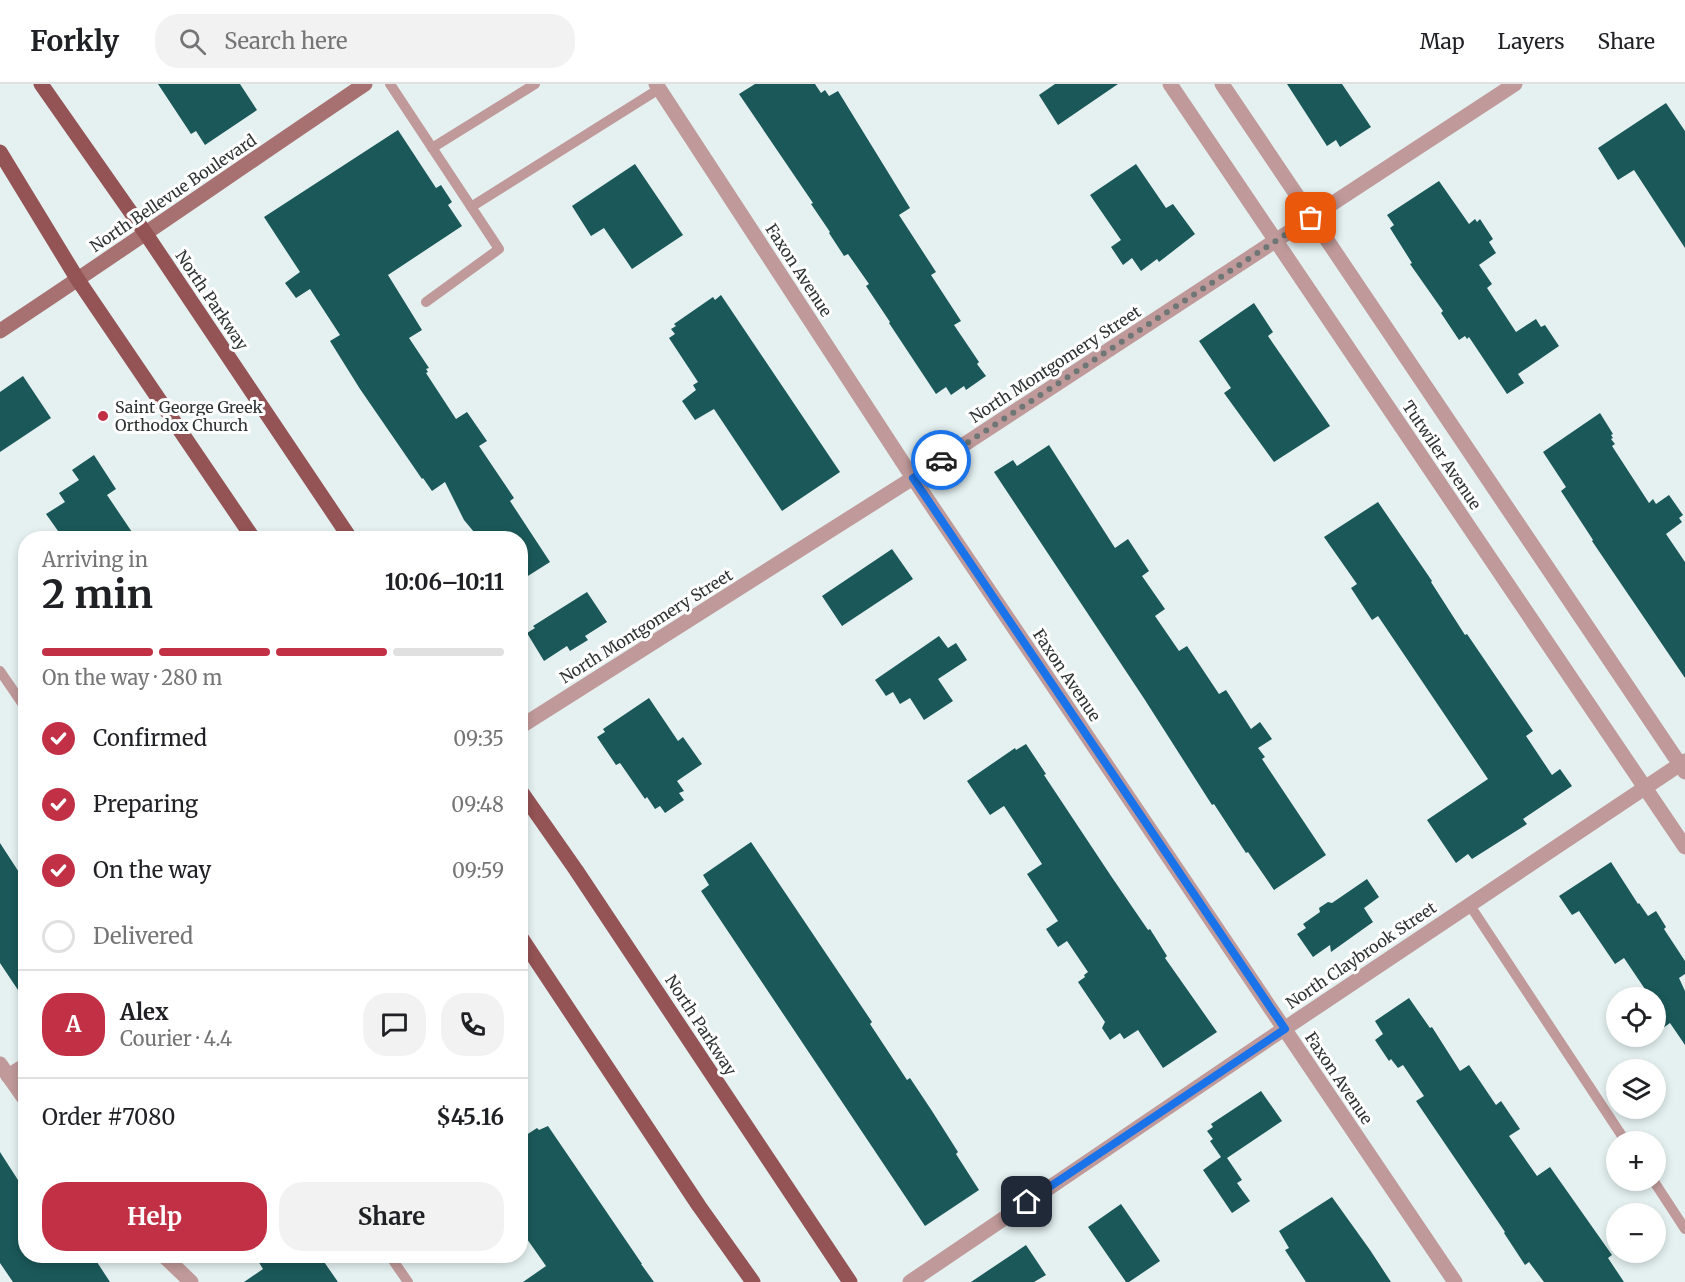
<!DOCTYPE html>
<meta charset="utf-8">
<style>
:root{--surface:#fff;--page:#f2f2f2;--text:#202124;--muted:#757577;--line:#e0e0e0;--accent:#c13045}
body{margin:0;font-family:Merriweather,serif;background:var(--page);color:var(--text);height:100vh;display:flex;flex-direction:column;font-size:22px;white-space:nowrap}
*{box-sizing:border-box;margin:0}
p{font-size:20px;color:var(--muted)}
.icon{flex:none;width:33px;height:33px;fill:none;stroke:currentColor;stroke-width:2;stroke-linecap:round;stroke-linejoin:round}
.map{position:relative;flex:1;overflow:hidden}
.details{position:absolute;left:18px;top:447px;width:510px;height:732px;display:flex;flex-direction:column;background:var(--surface);border-radius:24px;box-shadow:0 3px 9px #0003}
.details>*{flex:none}
.controls{position:absolute;left:1606px;top:903px;display:grid;gap:12px}
.controls a{display:grid;place-items:center;width:60px;height:60px;border-radius:50%;background:var(--surface);box-shadow:0 3px 9px #0003;font-size:30px}
.pin{position:absolute;display:grid;place-items:center;width:51px;height:51px;color:#fff;margin:-26px;border-radius:12px;box-shadow:0 3px 9px #0006}
.courier{position:absolute;display:grid;place-items:center;width:60px;height:60px;margin:-30px;border:4px solid #1a73e8;border-radius:50%;background:#fff;color:#222;box-shadow:0 2px 8px #0007}
.head em{font-style:normal;font-weight:700}
.head div{display:flex;flex-direction:column-reverse}
.head{display:flex;align-items:center;justify-content:space-between;height:102px;padding:0 24px}
h1{font-size:39px;font-weight:700;line-height:45px}
.bar{display:grid;grid-template-columns:repeat(4,1fr);gap:9px 6px;align-content:center;height:72px;padding:0 24px}
.bar i{height:8px;border-radius:4px;background:var(--line)}
.bar .on{background:var(--accent)}
.bar p{grid-column:span 4}
.line{display:flex;align-items:center;gap:15px;padding:0 24px;border-top:2px solid var(--line)}
.line div{flex:1}
.round{display:grid;place-items:center;flex:none;width:63px;height:63px;border-radius:24px;background:var(--page)}
ol{padding:0 24px;list-style:none}
li{display:flex;align-items:center;gap:18px;height:66px}
li p{margin-inline-start:auto}
li .icon{padding:6px;border-radius:50%;background:var(--accent);color:#fff;stroke-width:4}
li:last-child{color:var(--muted)}
li i{width:33px;height:33px;border:3px solid var(--line);border-radius:50%}
.action{display:flex;gap:12px;margin-top:auto;padding:12px 24px}
.action a{flex:1;height:69px;border-radius:24px;background:var(--accent);color:#fff;font-size:24px;font-weight:700;line-height:69px;text-align:center}
.action a+a{background:var(--page);color:var(--text)}
header{display:flex;align-items:center;gap:36px;box-sizing:border-box;height:84px;padding:0 30px;background:var(--surface);border-bottom:2px solid var(--line)}
header strong{font-size:28px}
nav{display:flex;gap:33px;margin-inline-start:auto;font-size:21px}
.search{width:420px;height:54px;background:var(--page);display:flex;align-items:center;gap:15px;box-sizing:border-box;padding:0 21px;border-radius:24px;color:var(--muted);font-size:22px}
.map>svg:first-child{display:block}
.building{fill:#1b5859}
.lines{fill:none;stroke-linecap:round;stroke-linejoin:round}
.lane{stroke:#c09a9a;stroke-width:10}
.street{stroke:#c09a9a;stroke-width:15}
.secondary{stroke:#a77172;stroke-width:15}
.primary{stroke:#945355;stroke-width:15}
.done{stroke:#6e7676;stroke-width:6;stroke-dasharray:0 10.8}
.route{stroke:#1a73e8;stroke-width:8}
.poi-dot{fill:#c13045;stroke:#fff;stroke-width:2}
.labels{text-anchor:middle;dominant-baseline:central;stroke-width:6;stroke-linejoin:round;paint-order:stroke}
.street-label{font-size:16px;fill:#2e3333;stroke:#fff}
.poi-label{font-size:16px;fill:#2e3333;stroke:#fff;text-anchor:start}
</style>
<header>
<strong>Forkly</strong>
<div class="search"><svg class="icon" aria-label="search" viewBox="0 0 24 24"><circle cx="10" cy="10" r="6"/><path d="M15 15l6 6"/></svg>Search here</div>
<nav><a>Map</a><a>Layers</a><a>Share</a></nav>
</header>
<div class="map">
<svg width="1685" height="1198" viewBox="0 0 1685 1198">
<rect width="100%" height="100%" fill="#e5f1f1"/>
<path class="building" d="M158,0H240L257,26L205,61L196,47L191,50Z
M755,0H815L821,9L825,6L829,12L838,7L910,124L899,131L936,188L931,191L961,237L954,241L979,278L977,280L986,292L966,306L964,302L951,311L946,303L936,310L889,239L890,238L866,202L869,200L848,170L844,172L829,149L830,148L811,120L813,119L739,10Z
M1055,0H1118L1058,41L1039,11Z
M1287,0H1342L1371,43L1340,63L1336,56L1327,62Z
M1666,19L1685,47V164L1634,86L1618,96L1598,64Z
M398,46L436,104L441,101L452,118L448,121L462,142L388,191L422,246L409,254L429,284L426,285L428,288L426,289L456,335L467,328L487,357L479,362L514,414L510,417L550,478L520,497V454H479L464,436L445,398L432,407L423,394L422,395L360,305L330,257L340,251L310,205L296,214L285,199L300,188L264,133Z
M635,80L683,151L632,185L604,144L591,152L572,122Z
M1136,80L1166,124L1173,120L1195,150L1159,178L1157,175L1141,187L1132,174L1123,181L1111,163L1121,156L1090,111Z
M1439,97L1469,140L1475,135L1477,138L1480,135L1493,155L1489,158L1496,169L1479,181L1492,200L1487,204L1516,248L1536,235L1541,243L1545,241L1559,262L1518,290L1524,299L1507,310L1469,253L1467,255L1465,252L1459,256L1441,229L1443,227L1410,180L1412,179L1390,144L1394,141L1387,131Z
M721,211L840,388L782,427L714,325L695,336L682,317L696,306L693,301L698,298L669,254L675,250L671,245L676,242L674,240L713,213L715,216Z
M1254,219L1273,248L1268,252L1330,342L1274,378L1224,309L1231,304L1199,257Z
M23,292L51,334L0,368V308Z
M1600,329L1613,350L1611,351L1613,354L1611,355L1615,360L1612,362L1649,419L1653,415L1656,420L1669,411L1683,431L1679,434L1682,438L1666,450L1685,478V594L1592,457L1593,456L1561,407L1566,403L1543,368Z
M1049,361L1115,464L1128,455L1149,487L1142,492L1165,525L1155,532L1179,567L1187,562L1219,610L1226,606L1251,645L1260,638L1272,655L1258,664L1265,673L1262,675L1326,771L1274,806L1248,768L1246,769L1214,720L1212,721L1145,616L994,388L1013,376L1017,382Z
M94,371L116,405L107,411L136,454H63L46,430L65,418L59,409L79,396L72,386Z
M1378,418L1432,497L1431,498L1465,551L1467,550L1533,647L1526,652L1552,691L1560,685L1572,702L1523,735L1527,740L1472,775L1468,770L1456,779L1427,736L1488,695L1378,532L1372,536L1351,504L1357,500L1324,453Z
M892,465L913,495L842,542L822,512Z
M587,508L607,538L585,552L588,556L570,567L567,562L544,577L527,549L535,544L533,542Z
M939,552L948,564L956,559L967,576L938,595L953,617L924,636L910,614L900,620L893,608L886,612L875,596Z
M649,614L678,657L683,653L702,680L677,697L684,707L679,709L684,716L665,729L660,722L655,725L647,713L645,715L620,679L616,681L597,653L605,648L603,645Z
M1026,660L1046,690L1044,691L1111,792L1148,846L1150,845L1167,872L1165,874L1217,948L1163,984L1138,946L1124,955L1120,949L1110,956L1102,944L1105,938L1078,898L1085,893L1084,891L1088,888L1067,857L1058,863L1046,845L1058,837L1027,790L1042,780L1004,722L990,731L967,697L1015,664L1016,666Z
M751,758L872,938L870,940L907,996L910,994L932,1027L958,1068L956,1070L979,1106L925,1142L701,807L709,801L703,791Z
M0,759L26,799V918L0,879Z
M1611,778L1638,820L1639,819L1648,832L1656,827L1666,843L1664,845L1685,877V890L1679,894L1685,907V961L1670,939L1656,949V914H1651L1624,874L1615,880L1579,827L1572,831L1559,812Z
M1367,795L1379,813L1364,824L1373,838L1331,868L1330,861L1313,873L1297,850L1306,844L1303,840L1320,828L1319,824L1328,818L1332,819Z
M1409,914L1430,944L1432,943L1460,987L1469,981L1496,1021L1501,1017L1520,1045L1509,1052L1537,1092L1550,1083L1612,1171L1608,1174L1624,1198H1544L1529,1178L1525,1181L1504,1149L1505,1148L1420,1023L1416,1017L1424,1012L1403,981L1398,984L1391,975L1389,977L1375,956L1383,950L1375,937Z
M1261,1007L1282,1037L1227,1074L1242,1096L1237,1099L1250,1117L1232,1129L1203,1086L1221,1073L1210,1057L1213,1055L1207,1047L1213,1043L1211,1040Z
M548,1042L642,1180H641L654,1198H523L546,1182L520,1145V1055L537,1044L539,1046Z
M0,1068L18,1096L26,1091V1172H93L110,1198H13L0,1179Z
M1332,1113L1370,1166L1391,1198H1306L1285,1166L1289,1164L1279,1147Z
M1121,1120L1160,1177L1129,1198H1126L1088,1143Z
M1026,1161L1046,1191L1034,1198H971Z
M255,1172H320L338,1198H244L263,1185Z"/>
<g class="lines">
<path class="lane" d="M390,0L499,165L426,218
M432,64L535,0
M471,123L659,5
M0,587L26,625
M1469,820L1626,1058
M1653,1096L1685,1145
M390,1172L408,1198"/>
<path class="street" d="M656,0L913,394L1455,1198
M1170,0L1685,763
M1222,0L1685,688
M520,643L913,394L1515,0
M0,980L26,1017
M8,992L26,981
M164,1172L191,1198
M910,1198L1263,959L1685,677"/>
<path class="secondary" d="M0,247C123,166 243,82 365,0"/>
<path class="primary" d="M41,0L146,150L350,454
M0,68L78,196L253,454
M520,706L576,786L850,1198
M520,852L699,1122L753,1198"/>
</g>
<g class="lines">
<path class="done" d="M941,376L1311,134"/>
<path class="route" d="M941,376L913,394L1285,945L1027,1118"/>
</g>
<circle class="poi-dot" cx="103" cy="332" r="6"/>
<g class="labels">
<g class="street-label">
<text transform="translate(173 109) rotate(-34)">North Bellevue Boulevard</text>
<text transform="translate(799 186) rotate(57)">Faxon Avenue</text>
<text transform="translate(212 216) rotate(56)">North Parkway</text>
<text transform="translate(1055 280) rotate(-33)">North Montgomery Street</text>
<text transform="translate(1442 371) rotate(56)">Tutwiler Avenue</text>
<text transform="translate(646 542) rotate(-32)">North Montgomery Street</text>
<text transform="translate(1067 591) rotate(56)">Faxon Avenue</text>
<text transform="translate(1361 871) rotate(-34)">North Claybrook Street</text>
<text transform="translate(701 941) rotate(57)">North Parkway</text>
<text transform="translate(1339 994) rotate(56)">Faxon Avenue</text>
</g>
<g class="poi-label">
<text x="115" y="323">Saint George Greek<tspan x="115" dy="18">Orthodox Church</tspan></text>
</g>
</g>
</svg>
<div class="controls">
<a><svg class="icon" aria-label="locate" viewBox="0 0 24 24"><circle cx="12" cy="12" r="6"/><path d="M12 2v4M12 18v4M2 12h4M18 12h4"/></svg></a>
<a><svg class="icon" aria-label="layers" viewBox="0 0 24 24"><path d="M12 4l9 5-9 5-9-5zM3 14l9 5 9-5"/></svg></a>
<a>+</a>
<a>−</a>
</div>
<div class="pin" style="left:1311px;top:134px;background:#ea580c"><svg class="icon" aria-label="bag" viewBox="0 0 24 24"><path d="M5 8h14l-1 12H6zM9 8a3 3 0 0 1 6 0"/></svg></div>
<div class="pin" style="left:1027px;top:1118px;background:#1f2937"><svg class="icon" aria-label="home" viewBox="0 0 24 24"><path d="M3 11l9-7 9 7M6 9v11h12V9"/></svg></div>
<div class="courier" style="left:941px;top:376px"><svg class="icon" aria-label="car" viewBox="0 0 24 24"><path d="M5 17H2v-5l4-1 3-4h7l3 4 3 1v5h-3M9 17h6M6 11h13"/><circle cx="7" cy="17" r="2"/><circle cx="17" cy="17" r="2"/></svg></div>
<section class="details">
<div class="head"><div><h1>2 min</h1><p>Arriving in</p></div><em>10:06–10:11</em></div>
<div class="bar"><i class="on"></i><i class="on"></i><i class="on"></i><i></i><p>On the way · 280 m</p></div>
<ol>
<li><svg class="icon" aria-label="check" viewBox="0 0 24 24"><path d="M5 12l5 5 9-10"/></svg>Confirmed<p>09:35</p></li>
<li><svg class="icon" aria-label="check" viewBox="0 0 24 24"><path d="M5 12l5 5 9-10"/></svg>Preparing<p>09:48</p></li>
<li><svg class="icon" aria-label="check" viewBox="0 0 24 24"><path d="M5 12l5 5 9-10"/></svg>On the way<p>09:59</p></li>
<li><i></i>Delivered</li>
</ol>
<div class="line" style="height:108px"><b class="round" style="background:var(--accent);color:#fff">A</b><div><b>Alex</b><p>Courier · 4.4</p></div><a class="round"><svg class="icon" aria-label="chat" viewBox="0 0 24 24"><path d="M4 5h16v11H9l-5 4z"/></svg></a><a class="round"><svg class="icon" aria-label="phone" viewBox="0 0 24 24"><path d="M5 4h4l2 5-3 2q2 4 5 5l2-3 5 2v4C11 20 4 13 5 4z"/></svg></a></div>
<div class="line" style="height:78px"><div>Order #7080</div><b>$45.16</b></div>
<div class="action"><a>Help</a><a>Share</a></div>
</section>
</div>
